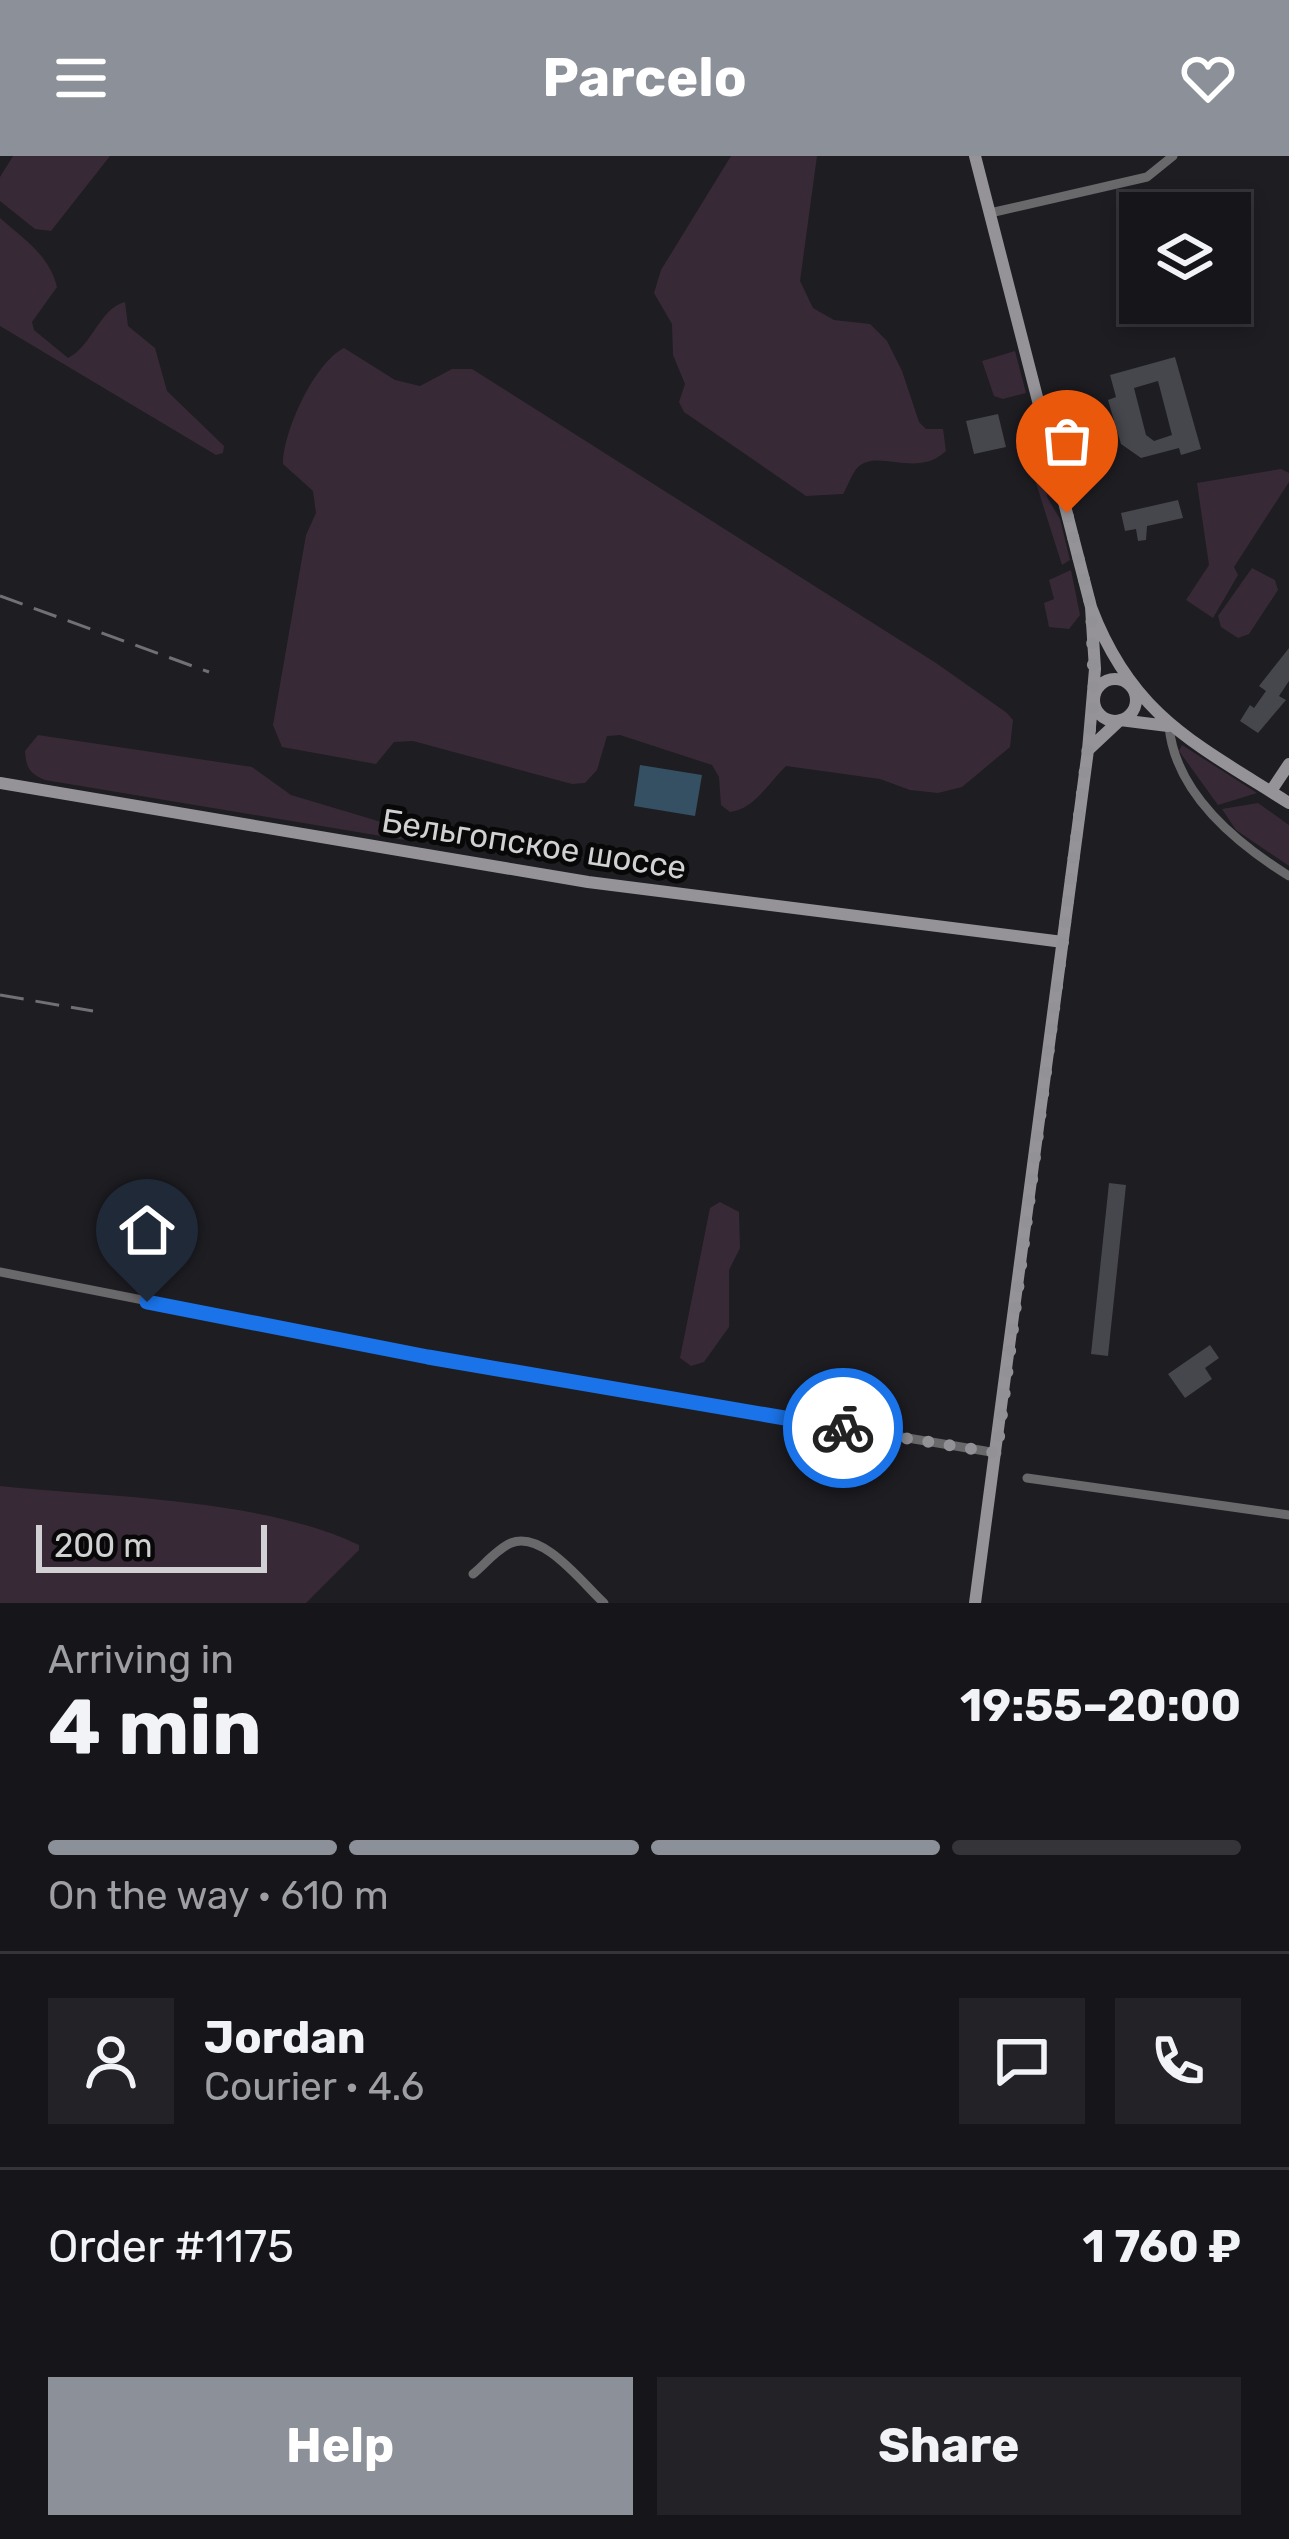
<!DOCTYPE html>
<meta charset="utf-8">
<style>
:root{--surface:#16161a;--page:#232327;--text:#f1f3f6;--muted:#9e9fa2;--line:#353539;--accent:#8c9099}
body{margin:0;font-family:Rubik,sans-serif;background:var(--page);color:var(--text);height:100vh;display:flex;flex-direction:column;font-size:45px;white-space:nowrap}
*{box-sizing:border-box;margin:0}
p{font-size:39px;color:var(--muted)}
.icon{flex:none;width:66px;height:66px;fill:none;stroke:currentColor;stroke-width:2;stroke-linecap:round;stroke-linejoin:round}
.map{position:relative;height:1447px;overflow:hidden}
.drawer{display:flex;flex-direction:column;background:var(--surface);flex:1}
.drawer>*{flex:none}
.buttons{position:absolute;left:1119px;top:36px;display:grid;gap:24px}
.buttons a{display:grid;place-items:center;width:132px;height:132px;border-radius:0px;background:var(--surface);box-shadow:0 6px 18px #0003,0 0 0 3px var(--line);font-size:60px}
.scale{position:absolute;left:36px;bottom:30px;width:231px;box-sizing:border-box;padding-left:12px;border:6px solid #d1d1d4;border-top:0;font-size:33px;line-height:42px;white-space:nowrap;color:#d1d1d4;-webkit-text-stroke:9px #080809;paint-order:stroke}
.pin{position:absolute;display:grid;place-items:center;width:102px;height:102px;color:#fff;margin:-123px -51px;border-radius:50% 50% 50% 0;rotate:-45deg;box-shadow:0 0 12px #0007}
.pin .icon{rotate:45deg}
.courier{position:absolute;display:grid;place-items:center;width:120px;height:120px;margin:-60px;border:9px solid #1a73e8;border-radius:50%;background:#fff;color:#222;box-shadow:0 3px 15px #0007}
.summary em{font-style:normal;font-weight:700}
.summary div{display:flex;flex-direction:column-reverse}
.summary{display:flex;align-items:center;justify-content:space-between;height:204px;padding:0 48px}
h1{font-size:78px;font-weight:700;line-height:90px}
.bar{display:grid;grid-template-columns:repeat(4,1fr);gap:18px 12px;align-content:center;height:144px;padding:0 48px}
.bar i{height:15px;border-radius:9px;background:var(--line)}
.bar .current{background:var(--accent)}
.bar p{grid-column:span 4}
.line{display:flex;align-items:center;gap:30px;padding:0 48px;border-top:3px solid var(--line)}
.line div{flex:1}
.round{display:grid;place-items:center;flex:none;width:126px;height:126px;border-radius:0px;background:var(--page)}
.primary-button{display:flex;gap:24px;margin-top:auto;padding:24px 48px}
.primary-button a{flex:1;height:138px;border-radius:0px;background:var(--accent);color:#fff;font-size:48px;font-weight:700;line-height:138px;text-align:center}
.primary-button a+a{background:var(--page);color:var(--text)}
header{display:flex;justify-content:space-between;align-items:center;height:156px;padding:0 48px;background:var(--accent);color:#fff;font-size:54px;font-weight:700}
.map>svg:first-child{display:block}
.green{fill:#382937}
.water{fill:#354f63}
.building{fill:#45474c;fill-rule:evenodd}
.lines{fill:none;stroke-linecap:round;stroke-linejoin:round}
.street{stroke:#69686b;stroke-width:9}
.secondary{stroke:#959397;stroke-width:12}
.rail{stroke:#717175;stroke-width:3;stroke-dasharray:24 12;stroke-linecap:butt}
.done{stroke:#929296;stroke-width:12;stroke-dasharray:0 21.6}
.route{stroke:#1a73e8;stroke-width:15}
.labels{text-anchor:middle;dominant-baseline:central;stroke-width:10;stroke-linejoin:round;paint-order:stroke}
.street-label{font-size:33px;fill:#d1d1d4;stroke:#080809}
</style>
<header><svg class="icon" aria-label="menu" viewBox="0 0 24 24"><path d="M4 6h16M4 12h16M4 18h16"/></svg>Parcelo<svg class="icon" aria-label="heart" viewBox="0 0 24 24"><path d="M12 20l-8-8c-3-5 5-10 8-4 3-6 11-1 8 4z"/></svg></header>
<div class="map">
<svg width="1289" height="1447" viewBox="0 0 1289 1447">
<rect width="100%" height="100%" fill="#1d1d22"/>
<path class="green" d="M13,0H110L51,75L35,73L0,45V21Z
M731,0H817L800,125L813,152L834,164L870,168L887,185L902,215L919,266L926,273H943L946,295C917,323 878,292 858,311C852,317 848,330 843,338L806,340L684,256L679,246L685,228L673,199L672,168L654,137L661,114Z
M0,62C25,84 49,99 57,131L32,166L34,174L68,202C92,190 100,152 125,146L128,170L155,192L167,235L224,290L223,297L216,299L0,170Z
M344,192L395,224L420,230L452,213H472L936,507L1007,557L1013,564L1010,591L962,631L938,637L910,634L880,623L786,610C769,626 754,654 730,656L721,649L719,621L712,609L620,579L607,580L597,614L585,627L572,628L413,585L394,586L376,608L282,591L273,569L306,379L316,357L313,335L283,308C283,276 314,207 344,192Z
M1015,195L1026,237L1003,243L994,240L982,205Z
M1043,302L1047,341L1060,363L1070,404L1062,409L1029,305Z
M1281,313L1289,317V326L1234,411L1238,419L1213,462L1186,444L1209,409L1197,327Z
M1252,412L1275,424L1278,434L1249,478L1238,482L1221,471L1218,460Z
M1071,414L1080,459L1069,473L1049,471L1044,447L1054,443L1049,424Z
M38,579L252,611L291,639L408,674L411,685L45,624C30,618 26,612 25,595Z
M1182,589L1257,637L1218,649L1179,595Z
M1258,647L1289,669V710L1236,674L1222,653Z
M720,1046L739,1056L740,1092L729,1114V1171L704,1206L691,1210L680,1202L710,1052Z
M0,1330C107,1341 264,1343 359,1389V1394L306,1447H0Z"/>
<path class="water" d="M640,609L702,619L695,660L634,650Z"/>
<path class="building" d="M1175,201L1201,293L1181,299L1179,292L1141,302L1121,288L1108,244L1116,241L1110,219ZM1158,225L1172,279L1154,285L1146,279L1134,232Z
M998,258L1006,291L974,298L966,265Z
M1178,344L1183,362L1147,370L1146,384L1138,385L1136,373L1125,375L1121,357Z
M1289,492V525L1279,540L1286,544L1258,577L1240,565L1250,549L1254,552L1266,535L1259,530Z
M1109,1027L1126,1029L1108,1200L1091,1198Z
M1210,1189L1219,1202L1205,1212L1212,1223L1185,1242L1168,1218Z"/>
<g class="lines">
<path class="street" d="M990,57L1147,21L1173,0
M1169,570C1175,636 1236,687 1289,720
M0,1116L474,1209L997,1297
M1027,1322L1289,1359
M473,1418C484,1409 497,1393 511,1387C543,1374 583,1428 604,1447"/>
<path class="secondary" d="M975,0L1091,451C1132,560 1196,588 1289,647
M1094 544a21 21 0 1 1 42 0a21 21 0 1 1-42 0Z
M1088,594L1120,564L1168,570
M0,627L588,726L1063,786
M1271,635L1289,608
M975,1447L1088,594L1095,513L1091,451"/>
<path class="rail" d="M0,440L209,516
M0,839L93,855"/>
</g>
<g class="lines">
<path class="done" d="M843,1272L997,1297L1094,543L1091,451L1067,357"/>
<path class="route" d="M147,1146L428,1201L843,1272"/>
</g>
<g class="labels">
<g class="street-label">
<text transform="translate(534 688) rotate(9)">Бельгопское шоссе</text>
</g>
</g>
</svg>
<div class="buttons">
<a><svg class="icon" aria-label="layers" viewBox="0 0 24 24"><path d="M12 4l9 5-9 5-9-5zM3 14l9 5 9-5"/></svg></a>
</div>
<div class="scale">200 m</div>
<div class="pin" style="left:1067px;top:357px;background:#ea580c"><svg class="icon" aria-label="bag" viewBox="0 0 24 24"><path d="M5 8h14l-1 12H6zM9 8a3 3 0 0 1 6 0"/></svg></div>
<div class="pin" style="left:147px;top:1146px;background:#1f2937"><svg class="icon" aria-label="home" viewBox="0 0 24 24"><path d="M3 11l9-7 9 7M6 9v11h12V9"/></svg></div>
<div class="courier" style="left:843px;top:1272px"><svg class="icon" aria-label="bike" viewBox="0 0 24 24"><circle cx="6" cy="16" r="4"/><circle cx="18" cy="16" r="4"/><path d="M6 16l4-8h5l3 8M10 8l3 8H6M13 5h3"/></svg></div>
</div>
<section class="drawer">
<div class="summary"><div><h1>4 min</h1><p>Arriving in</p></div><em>19:55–20:00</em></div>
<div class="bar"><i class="current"></i><i class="current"></i><i class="current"></i><i></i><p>On the way · 610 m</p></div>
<div class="line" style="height:216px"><a class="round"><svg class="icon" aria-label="person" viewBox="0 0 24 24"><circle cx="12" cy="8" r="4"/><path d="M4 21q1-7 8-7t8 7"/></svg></a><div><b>Jordan</b><p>Courier · 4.6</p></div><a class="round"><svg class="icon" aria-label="chat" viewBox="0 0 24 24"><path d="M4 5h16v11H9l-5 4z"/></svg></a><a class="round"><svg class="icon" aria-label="phone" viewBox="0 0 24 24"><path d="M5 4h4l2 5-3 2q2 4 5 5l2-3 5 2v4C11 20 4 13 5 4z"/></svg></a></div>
<div class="line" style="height:156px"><div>Order #1175</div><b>1 760 ₽</b></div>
<div class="primary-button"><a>Help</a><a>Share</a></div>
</section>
